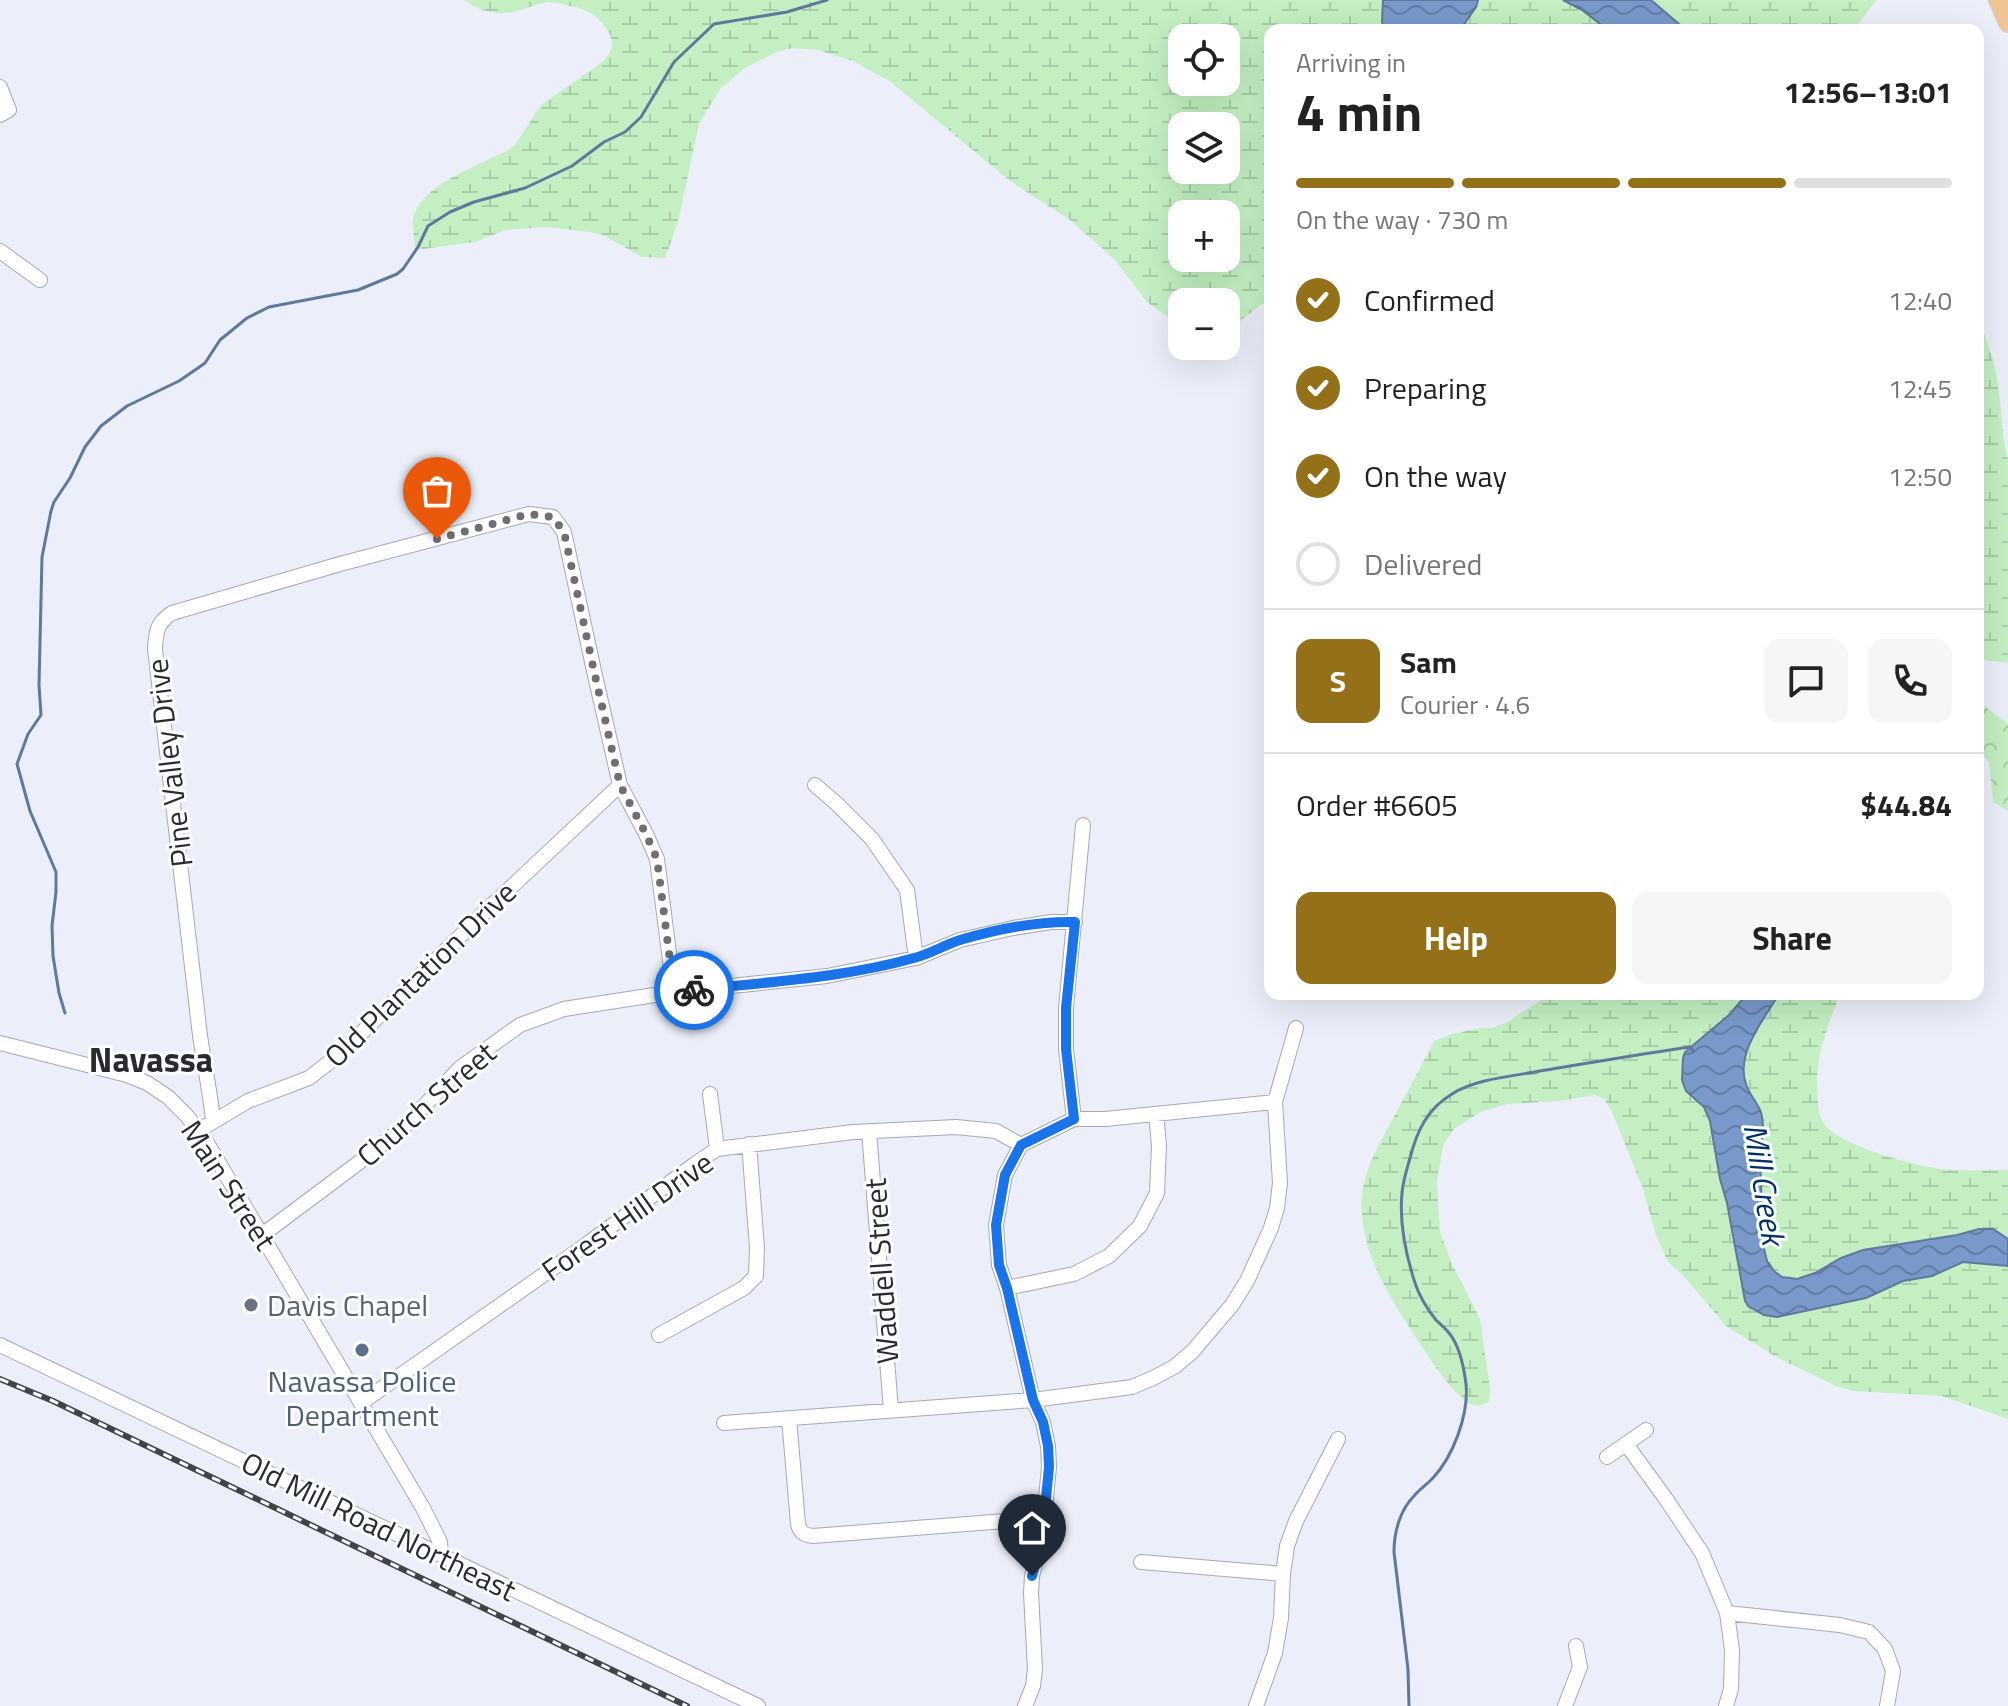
<!DOCTYPE html>
<meta charset="utf-8">
<style>
:root{--surface:#fff;--page:#f6f6f6;--text:#222;--muted:#767676;--line:#e0e0e0;--accent:#947119}
body{margin:0;font-family:"Titillium Web",sans-serif;background:var(--page);color:var(--text);height:100vh;display:flex;flex-direction:column;font-size:30px;white-space:nowrap}
*{box-sizing:border-box;margin:0}
p{font-size:26px;color:var(--muted)}
.icon{flex:none;width:44px;height:44px;fill:none;stroke:currentColor;stroke-width:2;stroke-linecap:round;stroke-linejoin:round}
.map{position:relative;flex:1;overflow:hidden}
.sheet{position:absolute;left:1264px;top:24px;width:720px;height:976px;display:flex;flex-direction:column;background:var(--surface);border-radius:16px;box-shadow:0 8px 32px #0002}
.sheet>*{flex:none}
.tools{position:absolute;left:1168px;top:24px;display:grid;gap:16px}
.tools a{display:grid;place-items:center;width:72px;height:72px;border-radius:16px;background:var(--surface);box-shadow:0 8px 32px #0002;font-size:40px}
.pin{position:absolute;display:grid;place-items:center;width:68px;height:68px;color:#fff;margin:-82px -34px;border-radius:50% 50% 50% 0;rotate:-45deg;box-shadow:0 0 8px #0007}
.pin .icon{rotate:45deg}
.courier{position:absolute;display:grid;place-items:center;width:80px;height:80px;margin:-40px;border:6px solid #1a73e8;border-radius:50%;background:#fff;color:#222;box-shadow:0 2px 10px #0007}
.overview em{font-style:normal;font-weight:700}
.overview div{display:flex;flex-direction:column-reverse}
.overview{display:flex;align-items:center;justify-content:space-between;height:136px;padding:0 32px}
h1{font-size:52px;font-weight:700;line-height:60px}
.bar{display:grid;grid-template-columns:repeat(4,1fr);gap:12px 8px;align-content:center;height:96px;padding:0 32px}
.bar i{height:10px;border-radius:6px;background:var(--line)}
.bar .selected{background:var(--accent)}
.bar p{grid-column:span 4}
.line{display:flex;align-items:center;gap:20px;padding:0 32px;border-top:2px solid var(--line)}
.line div{flex:1}
.round{display:grid;place-items:center;flex:none;width:84px;height:84px;border-radius:16px;background:var(--page)}
ol{padding:0 32px;list-style:none}
li{display:flex;align-items:center;gap:24px;height:88px}
li p{margin-inline-start:auto}
li .icon{padding:8px;border-radius:50%;background:var(--accent);color:#fff;stroke-width:4}
li:last-child{color:var(--muted)}
li i{width:44px;height:44px;border:4px solid var(--line);border-radius:50%}
.primary-button{display:flex;gap:16px;margin-top:auto;padding:16px 32px}
.primary-button a{flex:1;height:92px;border-radius:16px;background:var(--accent);color:#fff;font-size:32px;font-weight:700;line-height:92px;text-align:center}
.primary-button a+a{background:var(--page);color:var(--text)}
.map>svg:first-child{display:block}
.wetland{fill:url(#wetland-marsh);fill-rule:evenodd}
.park{fill:url(#park-crowns)}
.water{fill:url(#water-waves);stroke:#60789a;stroke-width:2}
.lines{fill:none;stroke-linecap:round;stroke-linejoin:round}
.stream{stroke:#60789a;stroke-width:3}
.minor-casing{stroke:#a6a9b3;stroke-width:16}
.major-casing{stroke:#d0d0d1;stroke-width:20}
.minor{stroke:#fff;stroke-width:14}
.major{stroke:#f1c496;stroke-width:18}
.rail-casing{stroke:#424348;stroke-width:6}
.rail{stroke:#fcfdff;stroke-width:3;stroke-dasharray:9;stroke-linecap:butt}
.done{stroke:#6d6f75;stroke-width:8;stroke-dasharray:0 14.4}
.route{stroke:#1a73e8;stroke-width:10}
.worship-dot{fill:#6b7280;stroke:#fcfdff;stroke-width:3}
.service-dot{fill:#5c6f8a;stroke:#fcfdff;stroke-width:3}
.labels{text-anchor:middle;dominant-baseline:central;stroke-width:6;stroke-linejoin:round;paint-order:stroke}
.street-label{font-size:30px;fill:#292a2e;stroke:#fcfdff}
.worship-label{font-size:30px;fill:#5b616d;stroke:#fcfdff;text-anchor:start}
.service-label{font-size:30px;fill:#4e5e75;stroke:#fcfdff}
.water-label{font-size:32px;font-style:italic;fill:#002e66;stroke:#fcfdff}
.quarter-label{font-size:34px;font-weight:bold;fill:#292a2e;stroke:#fcfdff}
</style>
<div class="map">
<svg width="2008" height="1706" viewBox="0 0 2008 1706">
<defs>
<pattern id="wetland-marsh" width="20" height="14" patternUnits="userSpaceOnUse" patternTransform="scale(2)"><rect width="20" height="14" fill="#c3efc3"/><path d="M1 5h8M5 5V1M11 12h8M15 12V8" fill="none" stroke="#a8cda8"/></pattern>
<pattern id="park-crowns" width="20" height="18" patternUnits="userSpaceOnUse" patternTransform="scale(2)"><rect width="20" height="18" fill="#c3efc3"/><path d="M2 6a3 3 0 1 1 6 0M12 15a3 3 0 1 1 6 0" fill="none" stroke="#a8cda8"/></pattern>
<pattern id="water-waves" width="16" height="10" patternUnits="userSpaceOnUse" patternTransform="scale(2)"><rect width="16" height="10" fill="#7899c9"/><path d="M0 5q4-4 8 0t8 0" fill="none" stroke="#627da4"/></pattern>
</defs>
<rect width="100%" height="100%" fill="#eceffa"/>
<path class="wetland" d="M464,0H1383L1382,22L1384,30H1270V298L1236,324L1226,327V302H1182V321L1172,320L1147,302L1114,259L1070,220L1010,181L891,82L853,61L818,50L792,48L777,52L745,68L720,89L699,124L678,222L665,258L642,257L605,236L591,232L545,227L505,230L475,242L415,250C415,241 412,228 413,219C420,185 479,165 507,151L515,145L541,105L604,61C614,49 615,40 606,28C595,12 583,8 565,5C559,3 553,2 547,2C533,5 519,12 504,13C489,13 476,9 464,0ZM1182,38H1226V82H1182ZM1182,126H1226V170H1182ZM1182,214H1226V258H1182Z
M1478,0H1563L1582,10L1608,30H1460L1476,7Z
M1651,0H1876L1854,30H1686Z
M1978,319C1988,341 1994,362 1998,385C2002,410 2001,435 2008,460V663L1978,659Z
M1550,994H1747L1729,1015L1683,1058L1682,1080L1686,1091L1704,1107L1710,1121L1720,1179L1727,1203L1738,1261L1740,1284L1866,1298L1903,1281L1932,1276L1963,1262L2008,1266V1419L1942,1396L1853,1391L1836,1386L1778,1358L1726,1326L1683,1275L1668,1262L1656,1235L1643,1189L1612,1112L1604,1099L1595,1095L1559,1101L1507,1104L1480,1112L1454,1129L1443,1145L1437,1183L1440,1232L1452,1264L1480,1319L1490,1389L1489,1401L1479,1406C1476,1405 1469,1404 1467,1402C1451,1392 1429,1357 1418,1341C1393,1302 1365,1261 1362,1214C1358,1176 1380,1143 1397,1111C1409,1088 1422,1065 1434,1041L1452,1034L1482,1028H1492L1506,1023Z
M1779,994H1840C1826,1030 1813,1063 1818,1102C1818,1109 1820,1119 1825,1125C1842,1147 1924,1169 1952,1170C1971,1171 1989,1170 2008,1170V1239L1993,1229H1979L1827,1264C1814,1273 1802,1281 1786,1277C1754,1269 1763,1223 1762,1199C1762,1184 1761,1170 1760,1155C1766,1117 1734,1086 1748,1046Z"/>
<path class="park" d="M1978,701L2008,724V811L1993,802L1989,762L1978,750Z"/>
<path class="water" d="M1383,0H1478L1476,7L1460,30H1384L1382,22Z
M1563,0H1651L1686,30H1608L1582,10Z
M1747,994H1779C1764,1019 1735,1054 1746,1084C1749,1094 1757,1102 1761,1112C1765,1125 1762,1142 1760,1155L1763,1245L1767,1261L1775,1272L1782,1277L1797,1279L1815,1273L1841,1258L1863,1250L1957,1235L1979,1229H1993L2008,1239V1266L1963,1262L1932,1276L1903,1281L1866,1298L1777,1317L1764,1315L1748,1306L1745,1301L1727,1203L1720,1179L1710,1121L1704,1107L1686,1091L1682,1080L1683,1058L1685,1052L1729,1015Z"/>
<g class="lines">
<path class="stream" d="M65,1013L59,993L53,956L52,926L56,892V872L30,811L17,764L28,734L41,715L39,685L42,557L51,511L54,502L70,478L85,447L101,426L127,406L179,381L198,368L205,363L220,340L247,318L269,307L358,290L397,274L403,269L418,247L428,226L450,212L474,202L525,188L572,166L604,142L625,132L641,117L674,62L714,24L787,12L827,0
M1409,1706L1408,1669L1394,1552C1394,1532 1400,1510 1414,1496C1419,1490 1426,1485 1432,1479C1453,1457 1469,1415 1466,1384C1464,1368 1459,1345 1449,1333C1445,1328 1440,1324 1436,1320C1428,1310 1419,1295 1415,1283C1406,1255 1399,1223 1402,1193C1403,1181 1407,1169 1410,1158C1417,1131 1427,1109 1452,1094C1475,1079 1514,1076 1540,1071C1590,1063 1640,1054 1690,1047L1693,1051"/>
<g class="minor-casing">
<path id="minor" d="M0,87L9,110L0,115
M0,251L40,280
M815,785L837,804L872,839L907,890L916,958
M0,1043L127,1075L147,1083L168,1097L186,1115L203,1136L423,1508L440,1542L441,1555
M710,1094L717,1149
M1074,1119L1066,1049V1008L1083,825
M213,1121C210,1086 201,1053 198,1018C184,895 170,772 155,649C156,631 157,623 172,613L340,564L529,514L553,517L564,532L594,671L620,785L646,834L657,859L674,992
M206,1126L248,1101L309,1078L341,1053L490,907L620,785
M869,1131L891,1410
M262,1235L365,1158L407,1124L460,1068L520,1025L564,1009L674,992L827,976L916,958L960,940L1013,928L1051,922H1075
M1007,1288L1074,1274L1109,1256L1140,1226L1157,1193L1159,1145L1156,1114
M659,1335L744,1288L756,1276L757,1248L749,1144
M0,1345L758,1706
M361,1403L583,1247L695,1164L717,1149L853,1132L956,1127L996,1131L1021,1145
M789,1418L798,1524C800,1533 805,1535 813,1536L1044,1518
M724,1423L1033,1400L1132,1387L1153,1378L1174,1367L1192,1352L1232,1305L1247,1281L1271,1228L1277,1208L1280,1183L1275,1102L1296,1028
M1626,1444L1666,1499L1702,1553L1727,1613L1732,1650L1731,1689L1726,1706
M1607,1457L1646,1430
M1141,1562L1283,1574
M1727,1613L1840,1625L1869,1632L1885,1649L1893,1671L1887,1706
M1025,1706L1033,1686L1035,1669L1031,1593L1032,1576L1042,1539L1049,1467L1048,1446L1043,1422L1033,1400L1007,1288L999,1265L996,1225L1005,1175L1021,1145L1074,1119H1105L1275,1102
M1256,1706L1275,1653L1281,1618L1283,1574L1287,1546L1296,1521L1338,1439
M1565,1706L1580,1667L1576,1646"/>
</g>
<g class="major-casing">
<path id="major" d="M1998,0L2008,23"/>
</g>
<use href="#minor" class="minor"/>
<use href="#major" class="major"/>
<g class="rail-casing">
<path id="rail" d="M0,1379L53,1401L687,1706"/>
</g>
<use href="#rail" class="rail"/>
</g>
<g class="lines">
<path class="done" d="M437,539L529,514L553,517L564,532L594,671L620,785L646,834L657,859L674,992L694,990"/>
<path class="route" d="M694,990C767,982 843,978 914,958C930,954 944,945 960,940C997,929 1037,921 1075,922L1066,1008V1049L1074,1119L1021,1145L1005,1175L996,1225L999,1265L1007,1288L1033,1400L1043,1422L1048,1446L1049,1467L1042,1539L1032,1576"/>
</g>
<circle class="worship-dot" cx="251" cy="1305" r="8"/>
<circle class="service-dot" cx="362" cy="1350" r="8"/>
<g class="labels">
<g class="street-label">
<text transform="translate(169 763) rotate(-97)">Pine Valley Drive</text>
<text transform="translate(420 974) rotate(-44)">Old Plantation Drive</text>
<text transform="translate(426 1104) rotate(-41)">Church Street</text>
<text transform="translate(229 1185) rotate(57)">Main Street</text>
<text transform="translate(627 1216) rotate(-35)">Forest Hill Drive</text>
<text transform="translate(881 1271) rotate(-94)">Waddell Street</text>
<text transform="translate(379 1526) rotate(26)">Old Mill Road Northeast</text>
</g>
<g class="worship-label">
<text x="267" y="1305">Davis Chapel</text>
</g>
<g class="service-label">
<text x="362" y="1381">Navassa Police<tspan x="362" dy="34">Department</tspan></text>
</g>
<g class="water-label">
<text transform="translate(1765 1184) rotate(81)">Mill Creek</text>
</g>
<g class="quarter-label">
<text x="151" y="1059">Navassa</text>
</g>
</g>
</svg>
<div class="tools">
<a><svg class="icon" aria-label="locate" viewBox="0 0 24 24"><circle cx="12" cy="12" r="6"/><path d="M12 2v4M12 18v4M2 12h4M18 12h4"/></svg></a>
<a><svg class="icon" aria-label="layers" viewBox="0 0 24 24"><path d="M12 4l9 5-9 5-9-5zM3 14l9 5 9-5"/></svg></a>
<a>+</a>
<a>−</a>
</div>
<div class="pin" style="left:437px;top:539px;background:#ea580c"><svg class="icon" aria-label="bag" viewBox="0 0 24 24"><path d="M5 8h14l-1 12H6zM9 8a3 3 0 0 1 6 0"/></svg></div>
<div class="pin" style="left:1032px;top:1576px;background:#1f2937"><svg class="icon" aria-label="home" viewBox="0 0 24 24"><path d="M3 11l9-7 9 7M6 9v11h12V9"/></svg></div>
<div class="courier" style="left:694px;top:990px"><svg class="icon" aria-label="bike" viewBox="0 0 24 24"><circle cx="6" cy="16" r="4"/><circle cx="18" cy="16" r="4"/><path d="M6 16l4-8h5l3 8M10 8l3 8H6M13 5h3"/></svg></div>
<section class="sheet">
<div class="overview"><div><h1>4 min</h1><p>Arriving in</p></div><em>12:56–13:01</em></div>
<div class="bar"><i class="selected"></i><i class="selected"></i><i class="selected"></i><i></i><p>On the way · 730 m</p></div>
<ol>
<li><svg class="icon" aria-label="check" viewBox="0 0 24 24"><path d="M5 12l5 5 9-10"/></svg>Confirmed<p>12:40</p></li>
<li><svg class="icon" aria-label="check" viewBox="0 0 24 24"><path d="M5 12l5 5 9-10"/></svg>Preparing<p>12:45</p></li>
<li><svg class="icon" aria-label="check" viewBox="0 0 24 24"><path d="M5 12l5 5 9-10"/></svg>On the way<p>12:50</p></li>
<li><i></i>Delivered</li>
</ol>
<div class="line" style="height:144px"><b class="round" style="background:var(--accent);color:#fff">S</b><div><b>Sam</b><p>Courier · 4.6</p></div><a class="round"><svg class="icon" aria-label="chat" viewBox="0 0 24 24"><path d="M4 5h16v11H9l-5 4z"/></svg></a><a class="round"><svg class="icon" aria-label="phone" viewBox="0 0 24 24"><path d="M5 4h4l2 5-3 2q2 4 5 5l2-3 5 2v4C11 20 4 13 5 4z"/></svg></a></div>
<div class="line" style="height:104px"><div>Order #6605</div><b>$44.84</b></div>
<div class="primary-button"><a>Help</a><a>Share</a></div>
</section>
</div>
